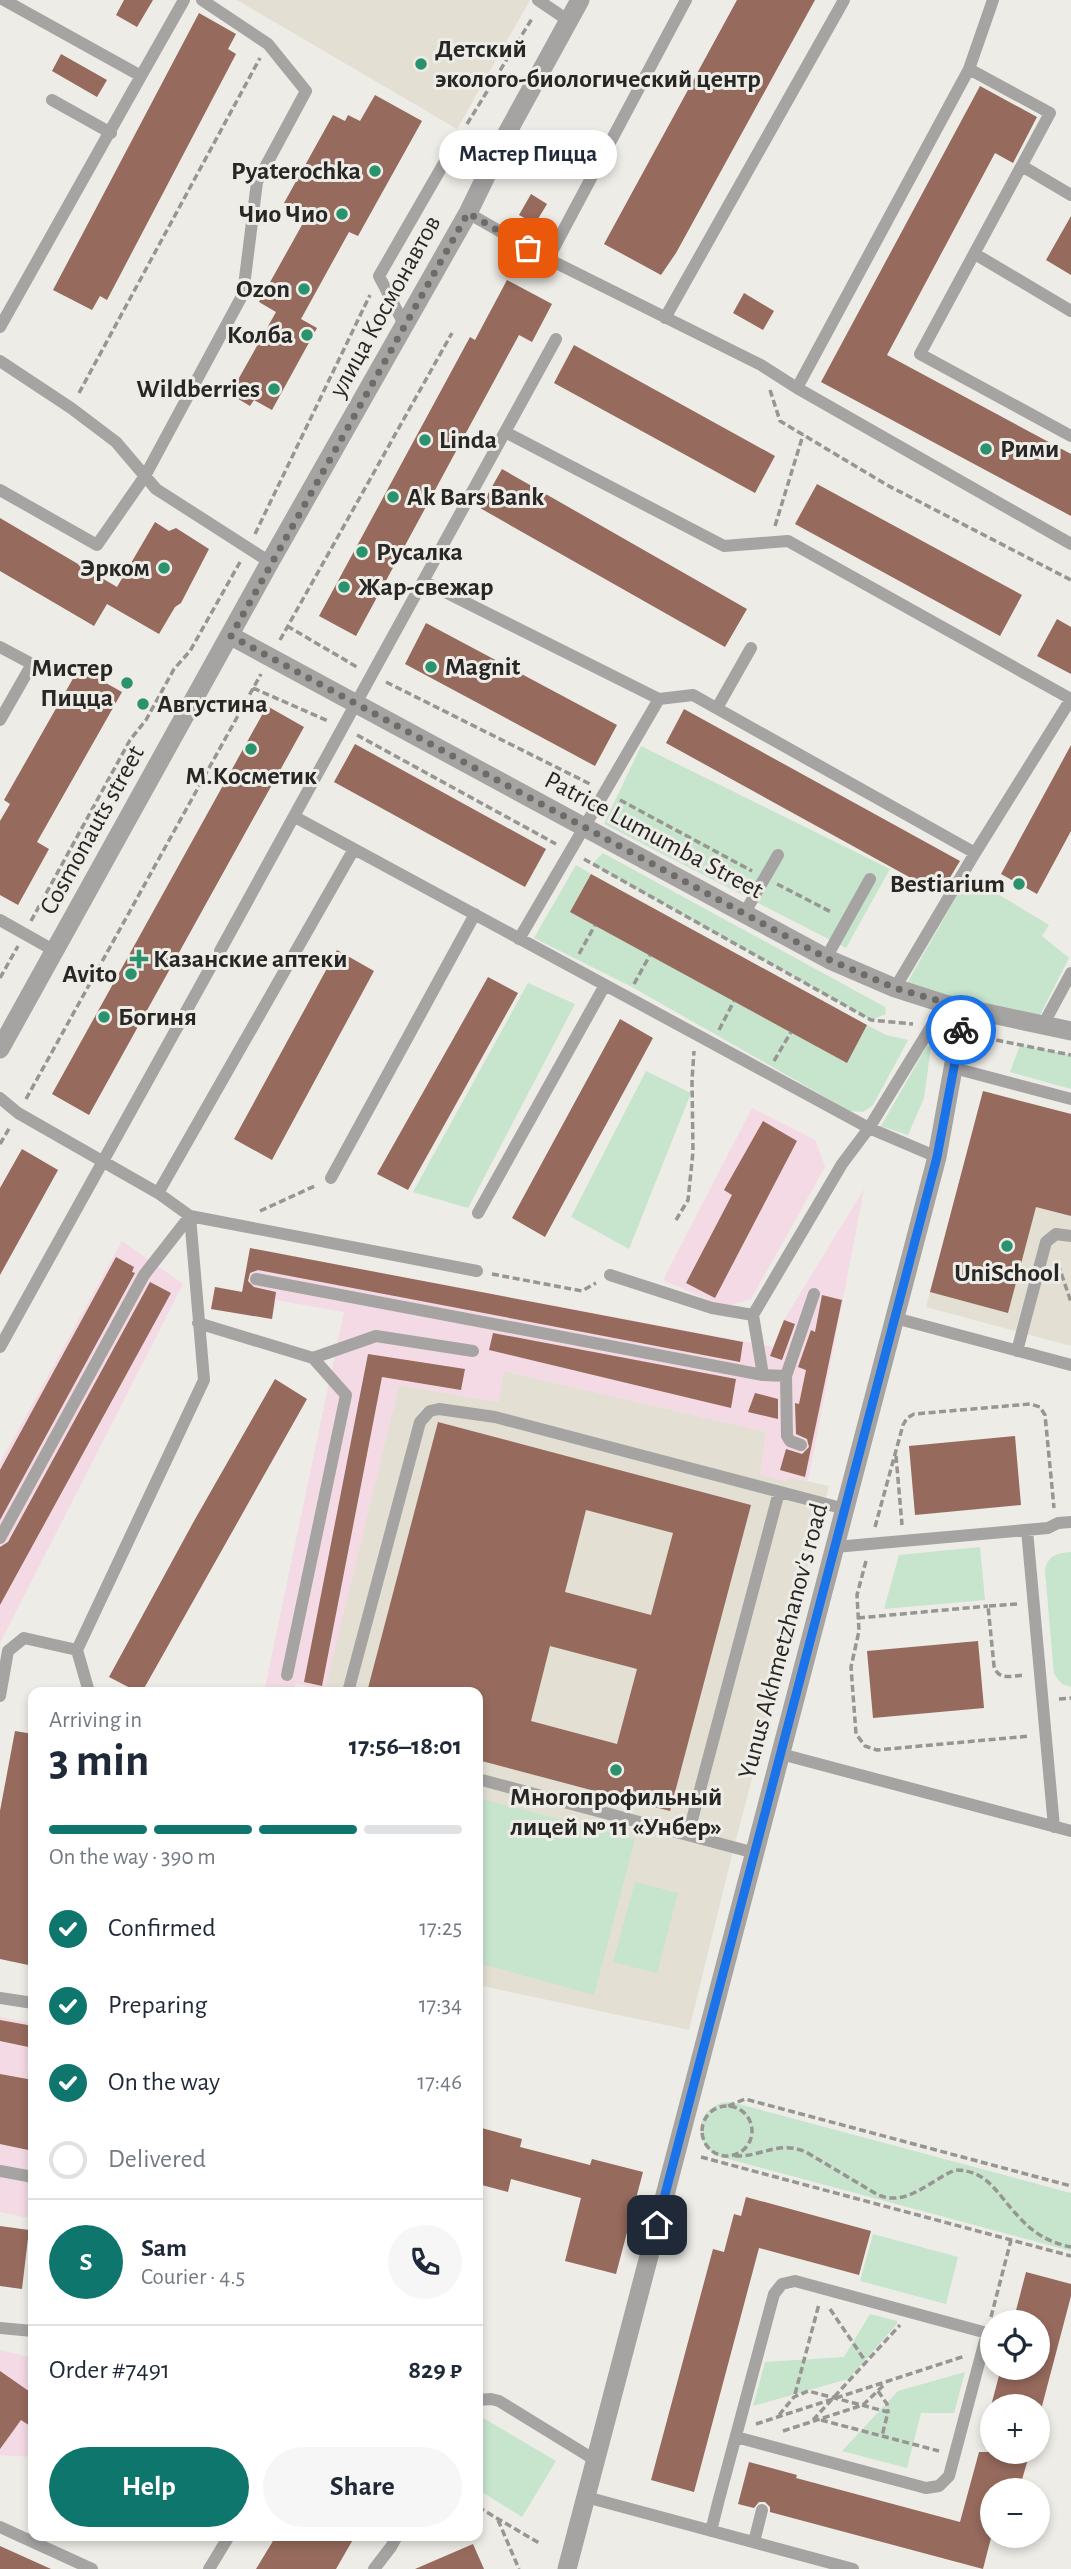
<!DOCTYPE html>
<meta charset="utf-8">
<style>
:root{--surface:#fff;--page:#f6f6f7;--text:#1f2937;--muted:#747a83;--line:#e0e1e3;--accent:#0f766e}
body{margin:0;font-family:"Alegreya Sans",sans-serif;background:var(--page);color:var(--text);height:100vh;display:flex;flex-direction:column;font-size:26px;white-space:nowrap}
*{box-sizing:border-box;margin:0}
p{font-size:23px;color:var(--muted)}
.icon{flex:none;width:38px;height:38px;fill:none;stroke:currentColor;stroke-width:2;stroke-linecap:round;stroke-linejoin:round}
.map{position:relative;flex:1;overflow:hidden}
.side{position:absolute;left:28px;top:1687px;width:455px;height:854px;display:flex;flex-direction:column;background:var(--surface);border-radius:14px;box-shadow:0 4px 10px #0003}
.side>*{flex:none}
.fabs{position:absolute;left:980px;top:2310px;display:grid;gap:14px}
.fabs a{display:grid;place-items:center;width:70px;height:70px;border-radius:50%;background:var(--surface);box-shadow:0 4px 10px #0003;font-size:35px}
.pin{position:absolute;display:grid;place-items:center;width:60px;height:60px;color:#fff;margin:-30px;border-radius:14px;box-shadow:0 4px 10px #0006}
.courier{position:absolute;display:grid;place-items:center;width:70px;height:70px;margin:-35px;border:5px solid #1a73e8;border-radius:50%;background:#fff;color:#222;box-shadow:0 2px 9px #0007}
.bubble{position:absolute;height:49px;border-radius:24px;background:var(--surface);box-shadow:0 4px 10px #0003;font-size:23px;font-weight:600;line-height:49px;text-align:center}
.headline em{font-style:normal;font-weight:600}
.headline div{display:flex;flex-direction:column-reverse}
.headline{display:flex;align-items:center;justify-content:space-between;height:119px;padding:0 21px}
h1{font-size:46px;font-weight:600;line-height:52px}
.bar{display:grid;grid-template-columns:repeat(4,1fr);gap:10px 7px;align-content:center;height:84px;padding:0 21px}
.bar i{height:9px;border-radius:5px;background:var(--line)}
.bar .current{background:var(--accent)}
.bar p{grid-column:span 4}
.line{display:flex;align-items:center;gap:18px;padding:0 21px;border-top:2px solid var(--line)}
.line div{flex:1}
.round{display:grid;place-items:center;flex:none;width:74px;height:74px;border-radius:37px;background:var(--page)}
ol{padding:0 21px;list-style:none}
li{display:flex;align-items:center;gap:21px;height:77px}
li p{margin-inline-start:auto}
li .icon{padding:7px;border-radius:50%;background:var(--accent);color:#fff;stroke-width:4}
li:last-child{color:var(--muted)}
li i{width:38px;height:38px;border:4px solid var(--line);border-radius:50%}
.button{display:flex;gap:14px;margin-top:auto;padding:14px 21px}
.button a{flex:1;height:80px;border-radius:42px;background:var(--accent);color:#fff;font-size:28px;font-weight:600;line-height:80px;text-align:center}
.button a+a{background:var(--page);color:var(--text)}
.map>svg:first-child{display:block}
.built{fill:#e3dfd3}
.industrial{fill:#f3dae4}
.green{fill:#c7e4cd}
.building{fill:#966a5d;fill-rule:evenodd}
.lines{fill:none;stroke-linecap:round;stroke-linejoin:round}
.path{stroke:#979692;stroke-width:3.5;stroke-dasharray:7 3.5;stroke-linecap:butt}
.service{stroke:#a6a4a3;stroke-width:12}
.minor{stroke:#a6a4a3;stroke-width:19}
.tertiary{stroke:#a6a4a3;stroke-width:19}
.done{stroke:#6d6c69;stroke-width:7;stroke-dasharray:0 12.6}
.route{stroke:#1a73e8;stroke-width:9}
.poi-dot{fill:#2b926e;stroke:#edece6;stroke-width:2.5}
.labels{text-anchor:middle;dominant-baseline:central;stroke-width:6;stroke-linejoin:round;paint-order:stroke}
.poi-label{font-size:26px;font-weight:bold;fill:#282725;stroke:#edece6;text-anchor:start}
.street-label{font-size:26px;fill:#282725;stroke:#edece6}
</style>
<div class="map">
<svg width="1071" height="2569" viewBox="0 0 1071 2569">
<rect width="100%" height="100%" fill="#edece6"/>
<path class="built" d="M237,0H530L457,129Z
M983,1091L1071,1114V1346L926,1307Z
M504,1371L766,1432L760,1474L787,1481L788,1477L829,1486L734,1847L689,2030L478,1985V1692H324L399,1385L498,1402Z"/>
<path class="industrial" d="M752,1108L815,1140L825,1167L751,1299L724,1307L663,1280Z
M864,1189L808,1481L788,1477L786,1482L760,1474L766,1432L504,1371L498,1402L399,1385L325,1691L296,1683L293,1692H264L344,1312L276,1300L272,1319L211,1309L215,1287L246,1292L250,1248L773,1347L784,1320Z
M122,1241L183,1284L0,1643V1463Z
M0,2017L33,2023V2219L0,2212Z
M0,2350L33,2358V2457L0,2455Z"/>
<path class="green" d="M641,746L890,869L846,948L604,824Z
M603,853L885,1007L886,1014L871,1020L592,864Z
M576,865L591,874L571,911L847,1062L867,1025L886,1035L908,1040L873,1105L863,1112L850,1111L632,987L534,938Z
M968,876L1049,925L1042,936L1069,958L1040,1015L955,998L906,985Z
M528,983L575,1004L468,1208L413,1192Z
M1020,1045L1071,1055V1089L1010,1072Z
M927,1046L931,1047L924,1098L908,1135L881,1126Z
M646,1071L691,1093L629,1249L571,1217Z
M980,1547L985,1600L884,1609L899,1555Z
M1071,1552V1687L1062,1684L1054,1674L1045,1571C1047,1556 1057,1553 1071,1552Z
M478,1798L635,1839L594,1995L478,1963Z
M635,1882L678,1893L657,1973L613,1962Z
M731,2102L1071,2193V2251L717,2156C690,2140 698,2102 731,2102Z
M873,2234L958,2257L946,2304L860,2281Z
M870,2314L897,2321V2324L848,2379L753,2406L765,2362L844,2357Z
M965,2372L954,2413H921L907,2468L842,2451L898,2391Z
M478,2415L556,2461L522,2517L482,2492L478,2495Z"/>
<path class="building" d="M124,0H153L137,27L116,15Z
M737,0H815L676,253L661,275L604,244Z
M199,13L236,34L228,49L236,54L107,300L100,296L92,310L53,290Z
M61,54L107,80L97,97L52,71Z
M980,86L1037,117L1013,163L995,153L887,355L1071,454V516L821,382Z
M375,95L422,121L358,236L349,232L301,319L317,328L272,410L254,400L250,406L230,394L276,312L259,302L307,216L284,203L333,115L345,121L348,115L360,121Z
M531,194L547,204L535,224L519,215Z
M1071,216V275L1046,260Z
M507,280L552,304L532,342L519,335L356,636L319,616L470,337L475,340Z
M744,293L774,311L763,330L733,313Z
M574,345L775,456L755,493L554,383Z
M502,469L747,609L725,647L480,508Z
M817,484L1022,595L1000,636L795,524Z
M0,518L117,587L155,522L169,531L176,528L209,549L181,603L175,607L159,634L107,604L94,626L0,571Z
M1057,619L1071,627V674L1037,656Z
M426,623L617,725L595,766L405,664Z
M79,668L122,692L37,842L49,849L18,905L0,895V821L10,804L4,800Z
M267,706L304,727L89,1115L52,1094Z
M684,709L960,861L940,894L666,743Z
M355,744L546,849L525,887L334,782Z
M1071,745V831L1037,894L1001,874Z
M591,874L867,1025L847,1063L570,912Z
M337,950L374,971L272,1160L234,1139Z
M488,977L518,993L408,1190L377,1174Z
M620,1019L653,1038L545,1237L512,1218Z
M983,1091L1071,1114V1216L1036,1207L1008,1313L930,1292Z
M763,1121L797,1141L715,1298L686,1283L732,1195L724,1190Z
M22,1149L58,1170L0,1275V1188Z
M250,1248L743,1342L740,1362L258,1270L250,1273L248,1281L254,1287L276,1292L272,1319L211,1309L215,1287L242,1292Z
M116,1257L134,1267L132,1272L135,1273L0,1520V1470Z
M150,1282L171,1293L0,1605V1547L8,1542Z
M822,1295L842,1300L805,1477L780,1470L786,1449L802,1454L809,1447L807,1439L796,1434L795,1403L799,1404L806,1370L798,1367L811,1330L815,1332Z
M784,1320L795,1324L782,1360L770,1356Z
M493,1333L736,1379L731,1408L489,1350Z
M368,1354L465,1369L461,1390L382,1377L322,1686L304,1682Z
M275,1379L307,1399L142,1692H138L109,1677L194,1521Z
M755,1393L778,1399V1419L748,1412Z
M438,1422L751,1505L670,1811L478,1760V1692H367ZM586,1510L673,1533L651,1615L565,1592ZM550,1646L637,1669L617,1744L531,1721Z
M1015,1436L1021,1505L915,1515L909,1446Z
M978,1641L984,1708L873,1718L867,1651Z
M15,1731L33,1734V1966L0,1959V1811Z
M0,2020L33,2026V2048L0,2041Z
M0,2074L33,2080V2151L0,2144Z
M478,2127L522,2139L520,2147L590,2165L592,2159L643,2172L616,2274L565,2261L581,2198L511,2179L508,2192L478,2184Z
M746,2197L871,2231L859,2275L759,2248L694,2492L651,2480L713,2249L724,2252L734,2214L741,2216Z
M0,2226L29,2230L22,2289L0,2286Z
M1026,2272L1071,2284V2296L1042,2406H991L1001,2368H1038V2322H1013Z
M0,2371L33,2394V2428L21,2420L0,2449Z
M979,2452H1030L1019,2490H992V2534L983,2569L770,2512V2507L765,2502H759L754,2508L738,2504L749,2462L797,2475L796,2478L960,2522Z
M276,2536H355L336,2569H256Z
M473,2544L484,2569H415Z
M0,2546L51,2569H0Z"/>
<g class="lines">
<path class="path" d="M467,124L533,17
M770,390L780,421L887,485L1071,580
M79,393L260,58
M775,526L803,435
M255,534L370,295
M287,626L357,667
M280,640L452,333
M386,682L592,785
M253,688L328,721
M357,735L556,844
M620,800L752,871
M584,859L871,1020L913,1024
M777,884L833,913
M31,921L130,740L146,720L174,669L190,651L240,562
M579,954L595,925
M0,978L18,946
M634,984L650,955
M719,1030L734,1001
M986,1038L1071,1055
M774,1061L791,1032
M26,1099L261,674
M0,1144L10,1127
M260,1211L317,1185
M676,1220L688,1200L693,1152L692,1080L694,1051
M1058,1264L1071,1302
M492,1274L582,1291L596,1283
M896,1456L902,1525
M875,1527L903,1425L907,1418L914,1414L1030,1404L1040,1407L1045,1415L1054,1508
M866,1561L857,1595L859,1631L851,1667L856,1734L865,1746L877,1750L1030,1736
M1017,1604L988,1606L994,1666C998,1681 1012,1676 1024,1675
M858,1618L988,1606
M1059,1699L1071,1698
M702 2131a25 25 0 1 1 50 0a25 25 0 1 1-50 0Z
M728,2106L745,2099L1071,2186
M735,2156C762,2157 778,2140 806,2152L878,2195C907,2207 929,2181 955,2170C989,2170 998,2196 1019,2217C1033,2233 1050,2243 1071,2247
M701,2157L1071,2256
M830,2309L866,2362
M991,2317L1011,2240
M878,2391L887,2404L888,2412
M795,2394L819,2304
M779,2415L794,2397L808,2391L888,2412L882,2436
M813,2420L900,2325
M821,2420L939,2451
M756,2424L965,2356
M783,2431L863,2405L885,2384
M478,2507L539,2543
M498,2520L519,2569"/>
<path class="service" d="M538,0L569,21
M993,0L969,69L1050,113L920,354L1071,436
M969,69L797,388L1071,544
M141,76L184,0
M52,100L111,133
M1022,166L1071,195
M468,213L548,259L761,365L797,388
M975,254L1071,311
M548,259L686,0
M665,318L844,0
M405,326L379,276L455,144L506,135
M0,327L141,76L4,0
M0,361L71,408L116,442L156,489L270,562
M505,432L724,546L788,541L1071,699L975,853L895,988
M0,490L97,545L145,476L243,294L257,182L306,91L268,44L202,0
M423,581L659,699L693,695L975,853
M0,647L32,664L0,720
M717,708L751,648
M295,817L869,1128L937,1157
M744,914L778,855
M0,920L55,951
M519,939L659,699
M220,951L556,339
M826,958L870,879
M1043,1025L1071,973
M954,1068L1071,1099
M0,1098L18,1113L158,1193L190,1216L204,1380L77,1650L24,1638L8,1651L0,1696
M331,1178L475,914
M158,1193L354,849
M478,1213L605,985
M610,1275L712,1308L753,1315
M256,1279L763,1375L786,1376L814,1294
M895,1318L1071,1365
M198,1323L313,1358L346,1395L287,1675
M0,1347L214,961
M1017,1351L1046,1242L1056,1234L1071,1236
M313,1358L376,1336L473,1351
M763,1375L753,1315L842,1164L869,1128L945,1004
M786,1376L787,1436L790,1441L801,1445
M1027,1530L1054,1827
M0,1538L144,1275L190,1216L477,1271
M835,1547L1048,1528L1058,1523L1071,1522
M77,1650L89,1692
M348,1692L420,1422L430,1411L439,1409L495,1417L845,1509
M781,1754L1071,1831
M478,1779L755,1853
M688,1835L779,1492
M0,1998L33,2003
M0,2171L33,2177
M0,2328L33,2331
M478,2400L491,2399L499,2401L595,2460
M586,2497L853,2569
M0,2527L92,2569
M711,2531L719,2499L774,2294L782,2284L795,2281L987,2333L949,2476L939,2486L926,2488L736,2437
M754,2542L762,2510
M209,2569L229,2536
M374,2569L391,2547L397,2536"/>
<path class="minor" d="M567,2569L937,1157L964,1008"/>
<path class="tertiary" d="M231,636L830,960L895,988L945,1004L1071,1031
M0,1049L270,562L468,213L506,135L580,0"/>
</g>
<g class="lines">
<path class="done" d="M528,248L468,213L231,636L830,960L895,988L964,1008L961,1030"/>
<path class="route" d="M657,2225L937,1157L961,1030"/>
</g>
<g class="poi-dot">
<circle cx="421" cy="64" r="7"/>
<circle cx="375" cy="171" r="7"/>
<circle cx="342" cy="214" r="7"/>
<circle cx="304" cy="289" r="7"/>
<circle cx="307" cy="335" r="7"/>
<circle cx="274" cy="389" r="7"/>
<circle cx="425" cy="440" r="7"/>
<circle cx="986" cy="449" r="7"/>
<circle cx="393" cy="497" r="7"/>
<circle cx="362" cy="552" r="7"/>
<circle cx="164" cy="568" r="7"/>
<circle cx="344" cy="587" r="7"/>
<circle cx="431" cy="667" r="7"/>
<circle cx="127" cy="683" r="7"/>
<circle cx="143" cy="704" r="7"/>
<circle cx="251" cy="749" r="7"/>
<circle cx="1019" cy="884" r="7"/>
<path d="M135.5 948.5h7v7h7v7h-7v7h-7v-7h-7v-7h7z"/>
<circle cx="131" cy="974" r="7"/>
<circle cx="104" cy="1017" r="7"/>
<circle cx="1007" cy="1246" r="7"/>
<circle cx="616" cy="1770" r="7"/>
</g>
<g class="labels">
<g class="poi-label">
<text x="435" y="49">Детский<tspan x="435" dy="30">эколого-биологический центр</tspan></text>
<text x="361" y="171" text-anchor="end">Pyaterochka</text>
<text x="328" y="214" text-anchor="end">Чио Чио</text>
<text x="290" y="289" text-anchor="end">Ozon</text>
<text x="293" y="335" text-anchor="end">Колба</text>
<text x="260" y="389" text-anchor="end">Wildberries</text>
<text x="439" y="440">Linda</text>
<text x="1000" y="449">Рими</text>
<text x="407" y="497">Ak Bars Bank</text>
<text x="376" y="552">Русалка</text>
<text x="150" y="568" text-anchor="end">Эрком</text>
<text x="358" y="587">Жар-свежар</text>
<text x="445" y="667">Magnit</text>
<text x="113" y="668" text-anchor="end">Мистер<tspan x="113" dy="30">Пицца</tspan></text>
<text x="157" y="704">Августина</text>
<text x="251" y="776" text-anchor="middle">М.Косметик</text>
<text x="1005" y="884" text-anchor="end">Bestiarium</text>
<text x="153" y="959">Казанские аптеки</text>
<text x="117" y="974" text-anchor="end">Avito</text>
<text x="118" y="1017">Богиня</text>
<text x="1007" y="1273" text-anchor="middle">UniSchool</text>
<text x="616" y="1797" text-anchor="middle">Многопрофильный<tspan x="616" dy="30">лицей № 11 «Унбер»</tspan></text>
</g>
<g class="street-label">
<text transform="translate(385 306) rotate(-61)">улица Космонавтов</text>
<text transform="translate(92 830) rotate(-61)">Cosmonauts street</text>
<text transform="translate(654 835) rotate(28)">Patrice Lumumba Street</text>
<text transform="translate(783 1641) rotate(-75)">Yunus Akhmetzhanov's road</text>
</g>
</g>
</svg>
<div class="fabs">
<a><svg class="icon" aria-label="locate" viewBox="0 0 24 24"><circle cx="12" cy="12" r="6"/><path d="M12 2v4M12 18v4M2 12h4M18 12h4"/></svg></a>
<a>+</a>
<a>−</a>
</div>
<div class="pin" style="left:528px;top:248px;background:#ea580c"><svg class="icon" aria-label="bag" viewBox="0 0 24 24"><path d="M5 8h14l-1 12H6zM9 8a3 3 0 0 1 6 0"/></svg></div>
<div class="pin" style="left:657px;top:2225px;background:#1f2937"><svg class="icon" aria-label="home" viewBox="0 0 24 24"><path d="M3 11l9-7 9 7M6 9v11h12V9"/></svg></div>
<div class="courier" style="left:961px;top:1030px"><svg class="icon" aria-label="bike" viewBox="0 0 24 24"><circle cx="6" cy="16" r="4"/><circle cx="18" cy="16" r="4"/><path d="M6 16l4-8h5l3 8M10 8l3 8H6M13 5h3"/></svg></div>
<div class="bubble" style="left:439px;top:130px;width:178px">Мастер Пицца</div>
<section class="side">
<div class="headline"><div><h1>3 min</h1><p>Arriving in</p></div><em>17:56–18:01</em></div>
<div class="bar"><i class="current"></i><i class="current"></i><i class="current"></i><i></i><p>On the way · 390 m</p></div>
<ol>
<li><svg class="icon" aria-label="check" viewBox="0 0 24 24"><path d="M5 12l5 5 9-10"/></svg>Confirmed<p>17:25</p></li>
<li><svg class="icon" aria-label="check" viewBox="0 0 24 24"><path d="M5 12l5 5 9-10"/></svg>Preparing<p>17:34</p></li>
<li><svg class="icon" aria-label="check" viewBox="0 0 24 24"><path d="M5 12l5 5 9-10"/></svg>On the way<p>17:46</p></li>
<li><i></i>Delivered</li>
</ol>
<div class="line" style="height:126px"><b class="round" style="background:var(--accent);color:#fff">S</b><div><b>Sam</b><p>Courier · 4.5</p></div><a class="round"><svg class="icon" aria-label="phone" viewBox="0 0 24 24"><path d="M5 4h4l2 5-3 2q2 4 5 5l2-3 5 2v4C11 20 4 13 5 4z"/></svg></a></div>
<div class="line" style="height:91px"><div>Order #7491</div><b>829 ₽</b></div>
<div class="button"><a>Help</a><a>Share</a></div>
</section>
</div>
